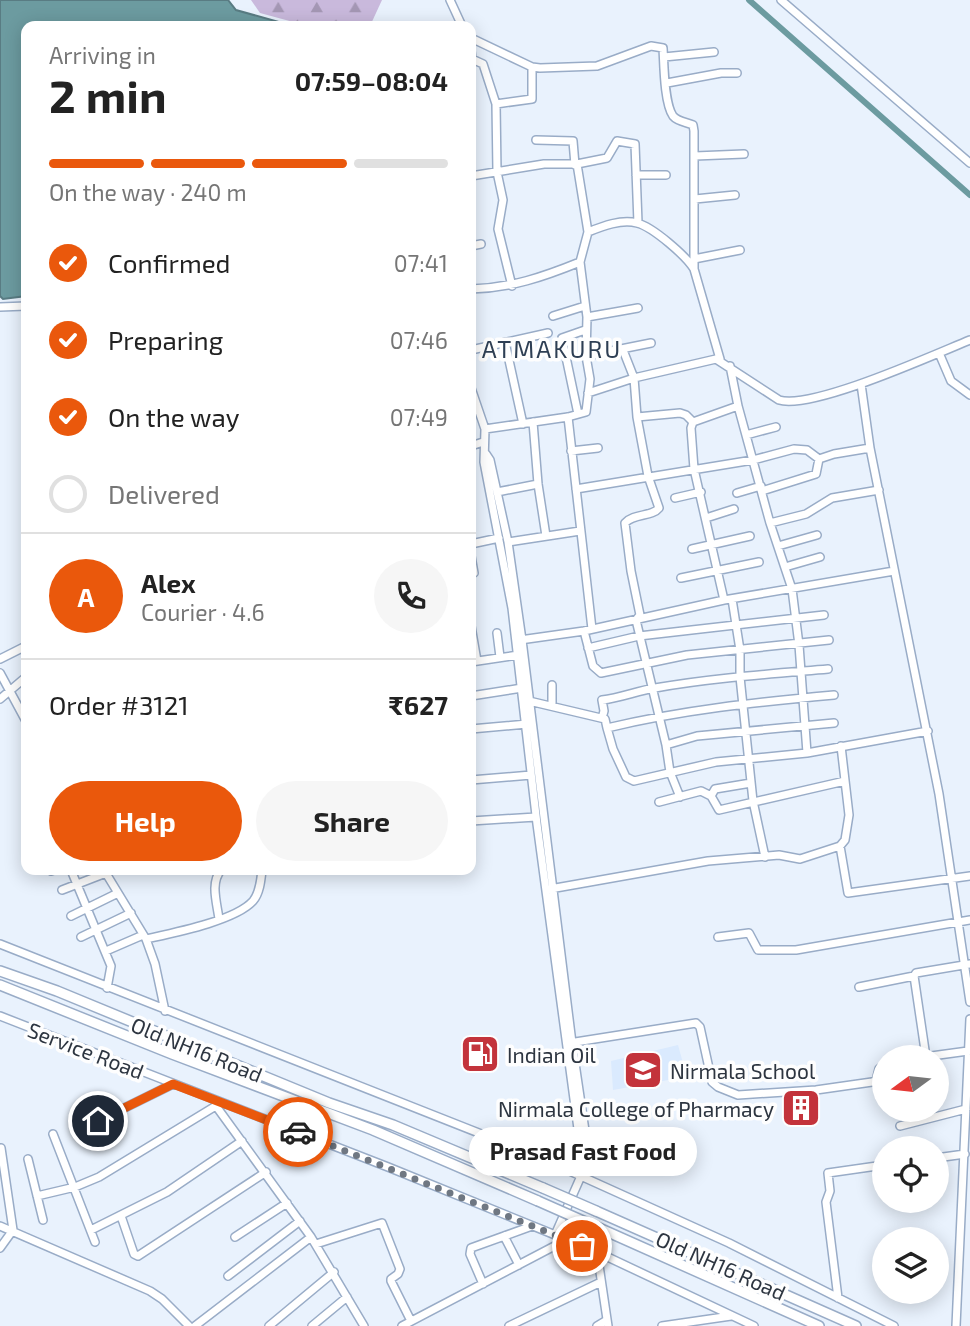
<!DOCTYPE html>
<meta charset="utf-8">
<style>
:root{--surface:#fff;--page:#f6f6f6;--text:#222;--muted:#767676;--line:#e0e0e0;--accent:#ea580c}
body{margin:0;font-family:"Exo 2",sans-serif;background:var(--page);color:var(--text);height:100vh;display:flex;flex-direction:column;font-size:26px;white-space:nowrap}
*{box-sizing:border-box;margin:0}
p{font-size:23px;color:var(--muted)}
.icon{flex:none;width:38px;height:38px;fill:none;stroke:currentColor;stroke-width:2;stroke-linecap:round;stroke-linejoin:round}
.map{position:relative;flex:1;overflow:hidden}
.details{position:absolute;left:21px;top:21px;width:455px;height:854px;display:flex;flex-direction:column;background:var(--surface);border-radius:14px;box-shadow:0 4px 18px #0003}
.details>*{flex:none}
.needle{width:46px;rotate:255deg}
.buttons{position:absolute;left:872px;top:1045px;display:grid;gap:14px}
.buttons a{display:grid;place-items:center;width:77px;height:77px;border-radius:50%;background:var(--surface);box-shadow:0 4px 18px #0003;font-size:35px}
.pin{position:absolute;display:grid;place-items:center;width:60px;height:60px;color:#fff;margin:-30px;border:4px solid #fff;border-radius:50%;box-shadow:0 2px 7px #0007}
.courier{position:absolute;display:grid;place-items:center;width:70px;height:70px;margin:-35px;border:5px solid #ea580c;border-radius:50%;background:#fff;color:#222;box-shadow:0 2px 9px #0007}
.bubble{position:absolute;height:49px;border-radius:24px;background:var(--surface);box-shadow:0 4px 18px #0003;font-size:23px;font-weight:700;line-height:49px;text-align:center}
.head em{font-style:normal;font-weight:700}
.head div{display:flex;flex-direction:column-reverse}
.head{display:flex;align-items:center;justify-content:space-between;height:119px;padding:0 28px}
h1{font-size:46px;font-weight:700;line-height:52px}
.bar{display:grid;grid-template-columns:repeat(4,1fr);gap:10px 7px;align-content:center;height:84px;padding:0 28px}
.bar i{height:9px;border-radius:5px;background:var(--line)}
.bar .active{background:var(--accent)}
.bar p{grid-column:span 4}
.line{display:flex;align-items:center;gap:18px;padding:0 28px;border-top:2px solid var(--line)}
.line div{flex:1}
.round{display:grid;place-items:center;flex:none;width:74px;height:74px;border-radius:37px;background:var(--page)}
ol{padding:0 28px;list-style:none}
li{display:flex;align-items:center;gap:21px;height:77px}
li p{margin-inline-start:auto}
li .icon{padding:7px;border-radius:50%;background:var(--accent);color:#fff;stroke-width:4}
li:last-child{color:var(--muted)}
li i{width:38px;height:38px;border:4px solid var(--line);border-radius:50%}
.action{display:flex;gap:14px;margin-top:auto;padding:14px 28px}
.action a{flex:1;height:80px;border-radius:42px;background:var(--accent);color:#fff;font-size:28px;font-weight:700;line-height:80px;text-align:center}
.action a+a{background:var(--page);color:var(--text)}
.map>svg:first-child{display:block}
.built{fill:#daeafe}
.forest{fill:url(#forest-firs)}
.water{fill:#6c9ba0;stroke:#597c83;stroke-width:2}
.lines{fill:none;stroke-linecap:round;stroke-linejoin:round}
.canal{stroke:#6c9ba0;stroke-width:6}
.minor-casing{stroke:#99acc7;stroke-width:10}
.major-casing{stroke:#99acc7;stroke-width:12}
.minor{stroke:#fff;stroke-width:7}
.major{stroke:#fff;stroke-width:9}
.major-bridge-casing{stroke:#99acc7;stroke-width:12;stroke-linecap:butt}
.major-bridge{stroke:#fff;stroke-width:9}
.done{stroke:#6f7782;stroke-width:7;stroke-dasharray:0 12.6}
.route{stroke:#ea580c;stroke-width:9}
.labels{text-anchor:middle;dominant-baseline:central;stroke-width:7;stroke-linejoin:round;paint-order:stroke}
.street-label{font-size:21px;fill:#2d3540;stroke:#fefefe}
.poi-label{font-size:21px;fill:#2d3540;stroke:#fefefe;text-anchor:start}
.quarter-label{font-size:24px;letter-spacing:2px;fill:#2e3f54;stroke:#fefefe}
</style>
<div class="map">
<svg width="970" height="1326" viewBox="0 0 970 1326">
<defs>
<pattern id="forest-firs" width="22" height="20" patternUnits="userSpaceOnUse" patternTransform="scale(1.75)"><rect width="22" height="20" fill="#c9b9dc"/><path d="M5 1l3.5 6h-7zM16 11l3.5 6h-7z" fill="#a497b4"/></pattern>
</defs>
<rect width="100%" height="100%" fill="#e9f2fd"/>
<path class="built" d="M678,1045L683,1063L674,1065L675,1075L668,1080L613,1090L611,1061Z"/>
<path class="forest" d="M251,0H382L370,26H308L260,13Z"/>
<path class="water" d="M0,0H228L236,10L293,26H26V296L3,299L0,296Z"/>
<g class="lines">
<path class="canal" d="M749,0L970,195"/>
<g class="minor-casing">
<path id="minor" d="M450,0L462,26
M781,0L970,163
M471,38L532,67L540,68L597,66L651,46L663,48C664,64 664,103 673,116C678,122 687,122 693,125L694,131V269
M471,51L472,59L483,64L496,104L497,172L503,200L498,229L512,286
M664,57L714,52
M667,83L721,73H737
M496,104L532,99V67
M536,140L573,141L575,165
M695,156L744,154
M577,164L607,158L617,141L635,144L638,223
M636,175H666
M471,176L544,164H577L588,232L580,262L587,317L586,356L590,379L586,412L568,417L485,429
M695,199L735,195
M588,232C603,226 621,219 637,223C653,227 686,256 694,269L720,359
M471,246L481,244
M694,259L740,250
M471,289C511,288 543,277 580,262
M0,307L26,306
M553,316L585,306
M587,317L638,308
M505,342L523,424
M471,350L548,333
M623,350L634,378L637,417L648,476L659,508C652,517 634,513 625,523L631,571L640,615L636,620L666,745L670,772L680,797
M939,353L951,381L970,395
M586,356L651,343
M730,366L738,406L770,523L792,589L799,645L807,753
M861,384L870,448L939,794L970,1002
M471,388L485,429L484,462L512,608L537,824L581,1151L586,1158
M588,393L634,378L716,359L779,400C812,410 933,355 970,340
M578,414L562,338L585,330
M568,417L592,629
M637,417L680,413L686,415L693,422
M533,422L538,484L546,536
M746,435L776,427
M471,446L483,442
M571,451L598,448
M486,454L490,460L508,542L522,640L572,1043L588,1151L581,1176L555,1235
M576,489L753,460L794,449L807,450L819,459
M762,491L816,474L819,459L834,454L870,448
M497,492L538,484
M737,493L761,486
M675,498L701,492
M706,518L734,509
M770,523L806,514L832,498L879,490
M508,542L580,531
M471,544L499,538
M778,546L817,535
M692,549L750,536
M471,556L474,573
M785,567L820,557
M681,578L759,562
M732,599L740,650V677L753,801L765,857
M724,600L694,469L691,428L693,422L738,406
M471,626L477,661
M584,631L593,666L601,673L687,655L829,640
M497,633L500,657
M520,640L584,631L724,600L894,571
M588,648L639,636L824,615
M0,659L26,646
M471,662L518,655
M0,673L26,721
M471,696L522,688
M0,699L26,677
M529,701L605,719L607,728C681,710 758,702 834,695
M552,706V685
M602,718L604,711L602,700C620,698 637,691 655,688C712,678 770,674 828,669
M607,728L613,749L626,777L634,781L716,762L807,753L928,731
M471,729L527,724
M666,745L697,736L834,723
M471,780L531,775
M711,796L719,810L845,781
M659,802L701,791L711,796L715,789L751,783
M471,821L536,817
M840,846L848,893L970,876
M71,870L111,966L107,988
M104,870L146,939L155,964L165,1011
M51,871L54,870
M550,889L708,861L779,855L800,859L840,846L845,840L849,815L841,746
M62,890L106,873
M71,916L118,893
M219,919C217,903 210,883 221,870
M81,937L131,913
M718,937L749,933L758,950H796L970,920
M146,939C173,933 235,921 253,901C260,893 261,879 262,870
M0,944L532,1154L729,1243L894,1326
M106,951L143,935
M859,987L914,976
M0,1016L388,1167L597,1252L754,1326
M569,1043L696,1023L700,1027L712,1082L718,1087L738,1095L816,1090L872,1082L876,1081L879,1069L884,1065
M924,1057L968,1051
M926,1057L914,976L916,973L970,964
M216,1106L311,1237L364,1326
M98,1121L173,1084
M900,1126L966,1109
M53,1134L95,1242
M936,1158L965,1154
M28,1159L43,1220
M37,1196L75,1187L99,1177L219,1104
M121,1216L134,1254L138,1256L266,1172
M0,1226L150,1291L162,1299L189,1326
M91,1230L167,1192L242,1141
M504,1236L519,1265
M235,1237L287,1203
M316,1244L382,1223L400,1269L398,1274L391,1279V1281L411,1321
M0,1248L13,1230L1,1148
M597,1252L608,1326
M228,1276L300,1221
M483,1284L470,1254L471,1248L532,1226
M838,1298L826,1202L830,1191L828,1173L884,1165
M195,1326L311,1237
M269,1326L334,1272
M312,1326L347,1297
M402,1326L566,1240
M509,1326L601,1282
M597,1326L607,1320
M662,1326L731,1316
M956,1326L970,1019"/>
</g>
<g class="major-casing">
<path id="major" d="M0,971L57,991L329,1103L393,1125L543,1188
M0,985L172,1054L373,1130L538,1201
M596,1211L856,1326
M590,1224L819,1326"/>
</g>
<use href="#minor" class="minor"/>
<use href="#major" class="major"/>
<g class="major-bridge-casing">
<path id="major-bridge" d="M543,1188L596,1211
M538,1201L590,1224"/>
</g>
<use href="#major-bridge" class="major-bridge"/>
</g>
<g class="lines">
<path class="done" d="M298,1132L582,1246"/>
<path class="route" d="M98,1121L173,1084L298,1132"/>
</g>
<defs>
<g id="fuel-square" transform="scale(2.0125)"><rect x="-9" y="-9" width="18" height="18" rx="4" fill="#c3333b" stroke="#fefefe"/><path d="M-5.5-6h7V0h2V4h1.3V-2.5L3-4.5l.8-.8L6-3V5H2.5V1h-1V6h-7ZM-4.2-4.7v3.2H.2V-4.7Z" fill="#fff"/></g>
<g id="school-square" transform="scale(2.0125)"><rect x="-9" y="-9" width="18" height="18" rx="4" fill="#c3333b" stroke="#fefefe"/><path d="M0-5L7-2L0 1L-7-2ZM-4 1L0 2.5L4 1V4Q0 6-4 4Z" fill="#fff"/></g>
<g id="building-square" transform="scale(2.0125)"><rect x="-9" y="-9" width="18" height="18" rx="4" fill="#c3333b" stroke="#fefefe"/><path d="M-4-6H4V6H1V3H-1V6H-4ZM-2.5-4.3h1.7v1.8h-1.7ZM.8-4.3h1.7v1.8H.8ZM-2.5-1h1.7V.8h-1.7ZM.8-1h1.7V.8H.8Z" fill="#fff"/></g>
</defs>
<g fill-rule="evenodd">
<use href="#fuel-square" x="480" y="1054"/>
<use href="#school-square" x="643" y="1070"/>
<use href="#building-square" x="801" y="1108"/>
</g>
<g class="labels">
<g class="street-label">
<text transform="translate(197 1049) rotate(22)">Old NH16 Road</text>
<text transform="translate(86 1050) rotate(21)">Service Road</text>
<text transform="translate(721 1265) rotate(24)">Old NH16 Road</text>
</g>
<g class="poi-label">
<text x="507" y="1054">Indian Oil</text>
<text x="670" y="1070">Nirmala School</text>
<text x="774" y="1108" text-anchor="end">Nirmala College of Pharmacy</text>
</g>
<g class="quarter-label">
<text x="552" y="348">ATMAKURU</text>
</g>
</g>
</svg>
<div class="buttons">
<a><svg class="needle" viewBox="-14 -14 28 28"><path d="M0-13l5 13h-10z" fill="#e53935"/><path d="M0 13l5-13h-10z" fill="#767676"/></svg></a>
<a><svg class="icon" aria-label="locate" viewBox="0 0 24 24"><circle cx="12" cy="12" r="6"/><path d="M12 2v4M12 18v4M2 12h4M18 12h4"/></svg></a>
<a><svg class="icon" aria-label="layers" viewBox="0 0 24 24"><path d="M12 4l9 5-9 5-9-5zM3 14l9 5 9-5"/></svg></a>
</div>
<div class="pin" style="left:582px;top:1246px;background:#ea580c"><svg class="icon" aria-label="bag" viewBox="0 0 24 24"><path d="M5 8h14l-1 12H6zM9 8a3 3 0 0 1 6 0"/></svg></div>
<div class="pin" style="left:98px;top:1121px;background:#1f2937"><svg class="icon" aria-label="home" viewBox="0 0 24 24"><path d="M3 11l9-7 9 7M6 9v11h12V9"/></svg></div>
<div class="courier" style="left:298px;top:1132px"><svg class="icon" aria-label="car" viewBox="0 0 24 24"><path d="M5 17H2v-5l4-1 3-4h7l3 4 3 1v5h-3M9 17h6M6 11h13"/><circle cx="7" cy="17" r="2"/><circle cx="17" cy="17" r="2"/></svg></div>
<div class="bubble" style="left:469px;top:1127px;width:228px">Prasad Fast Food</div>
<section class="details">
<div class="head"><div><h1>2 min</h1><p>Arriving in</p></div><em>07:59–08:04</em></div>
<div class="bar"><i class="active"></i><i class="active"></i><i class="active"></i><i></i><p>On the way · 240 m</p></div>
<ol>
<li><svg class="icon" aria-label="check" viewBox="0 0 24 24"><path d="M5 12l5 5 9-10"/></svg>Confirmed<p>07:41</p></li>
<li><svg class="icon" aria-label="check" viewBox="0 0 24 24"><path d="M5 12l5 5 9-10"/></svg>Preparing<p>07:46</p></li>
<li><svg class="icon" aria-label="check" viewBox="0 0 24 24"><path d="M5 12l5 5 9-10"/></svg>On the way<p>07:49</p></li>
<li><i></i>Delivered</li>
</ol>
<div class="line" style="height:126px"><b class="round" style="background:var(--accent);color:#fff">A</b><div><b>Alex</b><p>Courier · 4.6</p></div><a class="round"><svg class="icon" aria-label="phone" viewBox="0 0 24 24"><path d="M5 4h4l2 5-3 2q2 4 5 5l2-3 5 2v4C11 20 4 13 5 4z"/></svg></a></div>
<div class="line" style="height:91px"><div>Order #3121</div><b>₹627</b></div>
<div class="action"><a>Help</a><a>Share</a></div>
</section>
</div>
